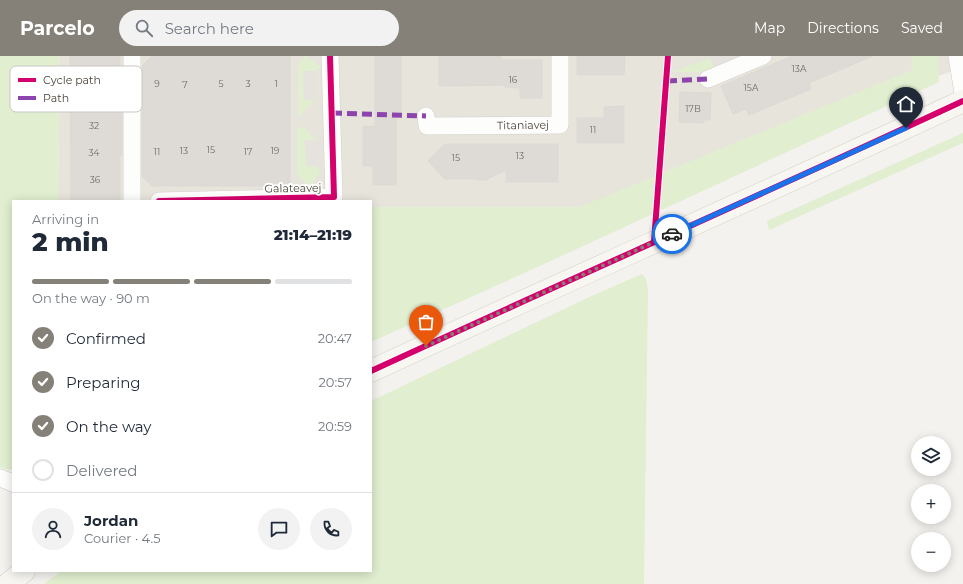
<!DOCTYPE html>
<meta charset="utf-8">
<style>
:root{--surface:#fff;--page:#f2f2f3;--text:#1f2937;--muted:#747a83;--line:#e0e1e3;--accent:#868178}
body{margin:0;font-family:Montserrat,sans-serif;background:var(--page);color:var(--text);height:100vh;display:flex;flex-direction:column;font-size:15px;white-space:nowrap}
*{box-sizing:border-box;margin:0}
p{font-size:13px;color:var(--muted)}
.icon{flex:none;width:22px;height:22px;fill:none;stroke:currentColor;stroke-width:2;stroke-linecap:round;stroke-linejoin:round}
.map{position:relative;flex:1;overflow:hidden}
.details{position:absolute;left:12px;top:144px;width:360px;height:372px;display:flex;flex-direction:column;background:var(--surface);border-radius:0px;box-shadow:0 2px 10px #0003}
.details>*{flex:none}
.fabs{position:absolute;left:911px;top:380px;display:grid;gap:8px}
.fabs a{display:grid;place-items:center;width:40px;height:40px;border-radius:50%;background:var(--surface);box-shadow:0 2px 10px #0003;font-size:20px}
.pin{position:absolute;display:grid;place-items:center;width:34px;height:34px;color:#fff;margin:-41px -17px;border-radius:50% 50% 50% 0;rotate:-45deg;box-shadow:0 0 4px #0007}
.pin .icon{rotate:45deg}
.courier{position:absolute;display:grid;place-items:center;width:40px;height:40px;margin:-20px;border:3px solid #1a73e8;border-radius:50%;background:#fff;color:#222;box-shadow:0 1px 5px #0007}
.overview em{font-style:normal;font-weight:800}
.overview div{display:flex;flex-direction:column-reverse}
.overview{display:flex;align-items:center;justify-content:space-between;height:68px;padding:0 20px}
h1{font-size:26px;font-weight:800;line-height:30px}
.bar{display:grid;grid-template-columns:repeat(4,1fr);gap:6px 4px;align-content:center;height:48px;padding:0 20px}
.bar i{height:5px;border-radius:3px;background:var(--line)}
.bar .on{background:var(--accent)}
.bar p{grid-column:span 4}
.line{display:flex;align-items:center;gap:10px;padding:0 20px;border-top:1px solid var(--line)}
.line div{flex:1}
.round{display:grid;place-items:center;flex:none;width:42px;height:42px;border-radius:21px;background:var(--page)}
ol{padding:0 20px;list-style:none}
li{display:flex;align-items:center;gap:12px;height:44px}
li p{margin-inline-start:auto}
li .icon{padding:4px;border-radius:50%;background:var(--accent);color:#fff;stroke-width:4}
li:last-child{color:var(--muted)}
li i{width:22px;height:22px;border:2px solid var(--line);border-radius:50%}
header{display:flex;align-items:center;gap:24px;box-sizing:border-box;height:56px;padding:0 20px;background:var(--accent);color:#fff}
header strong{font-size:19px}
nav{display:flex;gap:22px;margin-inline-start:auto;font-size:14px}
.search{width:280px;height:36px;background:var(--page);display:flex;align-items:center;gap:10px;box-sizing:border-box;padding:0 14px;border-radius:22px;color:var(--muted);font-size:15px}
.map>svg:first-child{display:block}
.residential{fill:#e7e4dc}
.green{fill:#e1eecf}
.parking{fill:#e6e3df}
.building{fill:#dedbd6;stroke:#dcd9d4}
.lines{fill:none;stroke-linecap:round;stroke-linejoin:round}
.street-casing{stroke:#d2d0cb;stroke-width:18}
.secondary-casing{stroke:#d3cfc5;stroke-width:23}
.street{stroke:#fdfdfc;stroke-width:17}
.secondary{stroke:#f7f6f1;stroke-width:22}
.quiet{stroke:#8e44ad;stroke-width:5;stroke-dasharray:10 5;stroke-linecap:butt}
.cycleway-casing{stroke:#fff;stroke-width:8}
.cycleway{stroke:#d6006c;stroke-width:6}
.done{stroke:#868178;stroke-width:4;stroke-dasharray:0 7.2}
.route{stroke:#1a73e8;stroke-width:5}
.labels{text-anchor:middle;dominant-baseline:central;stroke-width:4;stroke-linejoin:round;paint-order:stroke}
.number-label{font-size:9px;fill:#706a61}
.street-label{font-size:11px;fill:#4b4439;stroke:#fff}
.key{fill:#fff;stroke:#c9c7c4;stroke-width:1}
.key-label{font-size:11px;fill:#4b4439}
</style>
<header>
<strong>Parcelo</strong>
<div class="search"><svg class="icon" aria-label="search" viewBox="0 0 24 24"><circle cx="10" cy="10" r="6"/><path d="M15 15l6 6"/></svg>Search here</div>
<nav><a>Map</a><a>Directions</a><a>Saved</a></nav>
</header>
<div class="map">
<svg width="963" height="528" viewBox="0 0 963 528">
<rect width="100%" height="100%" fill="#f4f2ee"/>
<path class="residential" d="M60,0H963V11L580,151H371V145H58Z"/>
<path class="green" d="M0,0H60L58,145H13V414L0,412Z
M305,0L321,11L316,15H303L304,44H315L298,61V8Z
M912,0H937L939,26L542,209L371,286V151H580L912,14Z
M710,2L714,12L701,16H672Z
M297,71L305,72L317,85L305,84L317,111L321,116L310,131L297,118Z
M963,77V87L769,174L767,165Z
M642,218L646,222L648,235L644,528H44L61,515H371V345L585,243Z"/>
<path class="parking" d="M713,0H743L714,12L710,2Z
M303,15H316L315,44H304Z
M304,84L317,85L322,88L321,116L317,111L307,110Z"/>
<path class="building" d="M70,0H120L119,32L122,30V100L120,98V145H71Z
M152,0H290V130H152L142,120V10Z
M375,0H401V56H396V129H373V110H363V71L375,70Z
M439,0H501V4H542V42H520V32L505,31L503,29L439,30Z
M577,0H625L624,19H577Z
M792,0H873L809,27L811,33L749,59L746,53L733,58L721,30Z
M680,36L711,37L710,64H704V67L679,66Z
M624,50V87H577V62H604V51Z
M445,88H558V126H506V114L486,124H477V123H445L428,105Z"/>
<g class="lines">
<g class="street-casing">
<path id="street" d="M132,0V145
M957,0L963,37
M708,23L763,0
M426,60L427,70L560,69V0
M159,145L334,141L330,0
M0,422L13,427"/>
</g>
<g class="secondary-casing">
<path id="secondary" d="M371,315C568,224 766,137 963,45
M8,528L24,515"/>
</g>
<use href="#street" class="street"/>
<use href="#secondary" class="secondary"/>
<path class="quiet" d="M667,25L708,23
M332,57L426,60"/>
<g class="cycleway-casing">
<path id="cycleway" d="M159,145L334,141L330,0
M654,186L668,0
M371,315C568,224 766,137 963,45"/>
</g>
<use href="#cycleway" class="cycleway"/>
</g>
<g class="lines">
<path class="done" d="M426,290L672,178"/>
<path class="route" d="M672,178L906,72"/>
</g>
<g class="labels">
<g class="number-label">
<text x="799" y="12">13A</text>
<text x="513" y="23">16</text>
<text x="157" y="27">9</text>
<text x="221" y="27">5</text>
<text x="248" y="27">3</text>
<text x="276" y="27">1</text>
<text x="185" y="28">7</text>
<text x="751" y="31">15A</text>
<text x="693" y="52">17B</text>
<text x="94" y="69">32</text>
<text x="593" y="73">11</text>
<text x="211" y="93">15</text>
<text x="184" y="94">13</text>
<text x="275" y="94">19</text>
<text x="157" y="95">11</text>
<text x="248" y="95">17</text>
<text x="94" y="96">34</text>
<text x="520" y="99">13</text>
<text x="456" y="101">15</text>
<text x="95" y="123">36</text>
</g>
<g class="street-label">
<text transform="translate(523 69) rotate(-1)">Titaniavej</text>
<text transform="translate(293 132) rotate(-1)">Galateavej</text>
</g>
</g>
<rect x="10" y="10" width="132" height="46" rx="6" class="key"/>
<rect x="18" y="22" width="18" height="4" fill="#d6006c"/>
<rect x="18" y="40" width="18" height="4" fill="#8e44ad"/>
<g class="key-label">
<text x="43" y="28">Cycle path</text>
<text x="43" y="46">Path</text>
</g>
</svg>
<div class="fabs">
<a><svg class="icon" aria-label="layers" viewBox="0 0 24 24"><path d="M12 4l9 5-9 5-9-5zM3 14l9 5 9-5"/></svg></a>
<a>+</a>
<a>−</a>
</div>
<div class="pin" style="left:426px;top:290px;background:#ea580c"><svg class="icon" aria-label="bag" viewBox="0 0 24 24"><path d="M5 8h14l-1 12H6zM9 8a3 3 0 0 1 6 0"/></svg></div>
<div class="pin" style="left:906px;top:72px;background:#1f2937"><svg class="icon" aria-label="home" viewBox="0 0 24 24"><path d="M3 11l9-7 9 7M6 9v11h12V9"/></svg></div>
<div class="courier" style="left:672px;top:178px"><svg class="icon" aria-label="car" viewBox="0 0 24 24"><path d="M5 17H2v-5l4-1 3-4h7l3 4 3 1v5h-3M9 17h6M6 11h13"/><circle cx="7" cy="17" r="2"/><circle cx="17" cy="17" r="2"/></svg></div>
<section class="details">
<div class="overview"><div><h1>2 min</h1><p>Arriving in</p></div><em>21:14–21:19</em></div>
<div class="bar"><i class="on"></i><i class="on"></i><i class="on"></i><i></i><p>On the way · 90 m</p></div>
<ol>
<li><svg class="icon" aria-label="check" viewBox="0 0 24 24"><path d="M5 12l5 5 9-10"/></svg>Confirmed<p>20:47</p></li>
<li><svg class="icon" aria-label="check" viewBox="0 0 24 24"><path d="M5 12l5 5 9-10"/></svg>Preparing<p>20:57</p></li>
<li><svg class="icon" aria-label="check" viewBox="0 0 24 24"><path d="M5 12l5 5 9-10"/></svg>On the way<p>20:59</p></li>
<li><i></i>Delivered</li>
</ol>
<div class="line" style="height:72px"><a class="round"><svg class="icon" aria-label="person" viewBox="0 0 24 24"><circle cx="12" cy="8" r="4"/><path d="M4 21q1-7 8-7t8 7"/></svg></a><div><b>Jordan</b><p>Courier · 4.5</p></div><a class="round"><svg class="icon" aria-label="chat" viewBox="0 0 24 24"><path d="M4 5h16v11H9l-5 4z"/></svg></a><a class="round"><svg class="icon" aria-label="phone" viewBox="0 0 24 24"><path d="M5 4h4l2 5-3 2q2 4 5 5l2-3 5 2v4C11 20 4 13 5 4z"/></svg></a></div>
</section>
</div>
